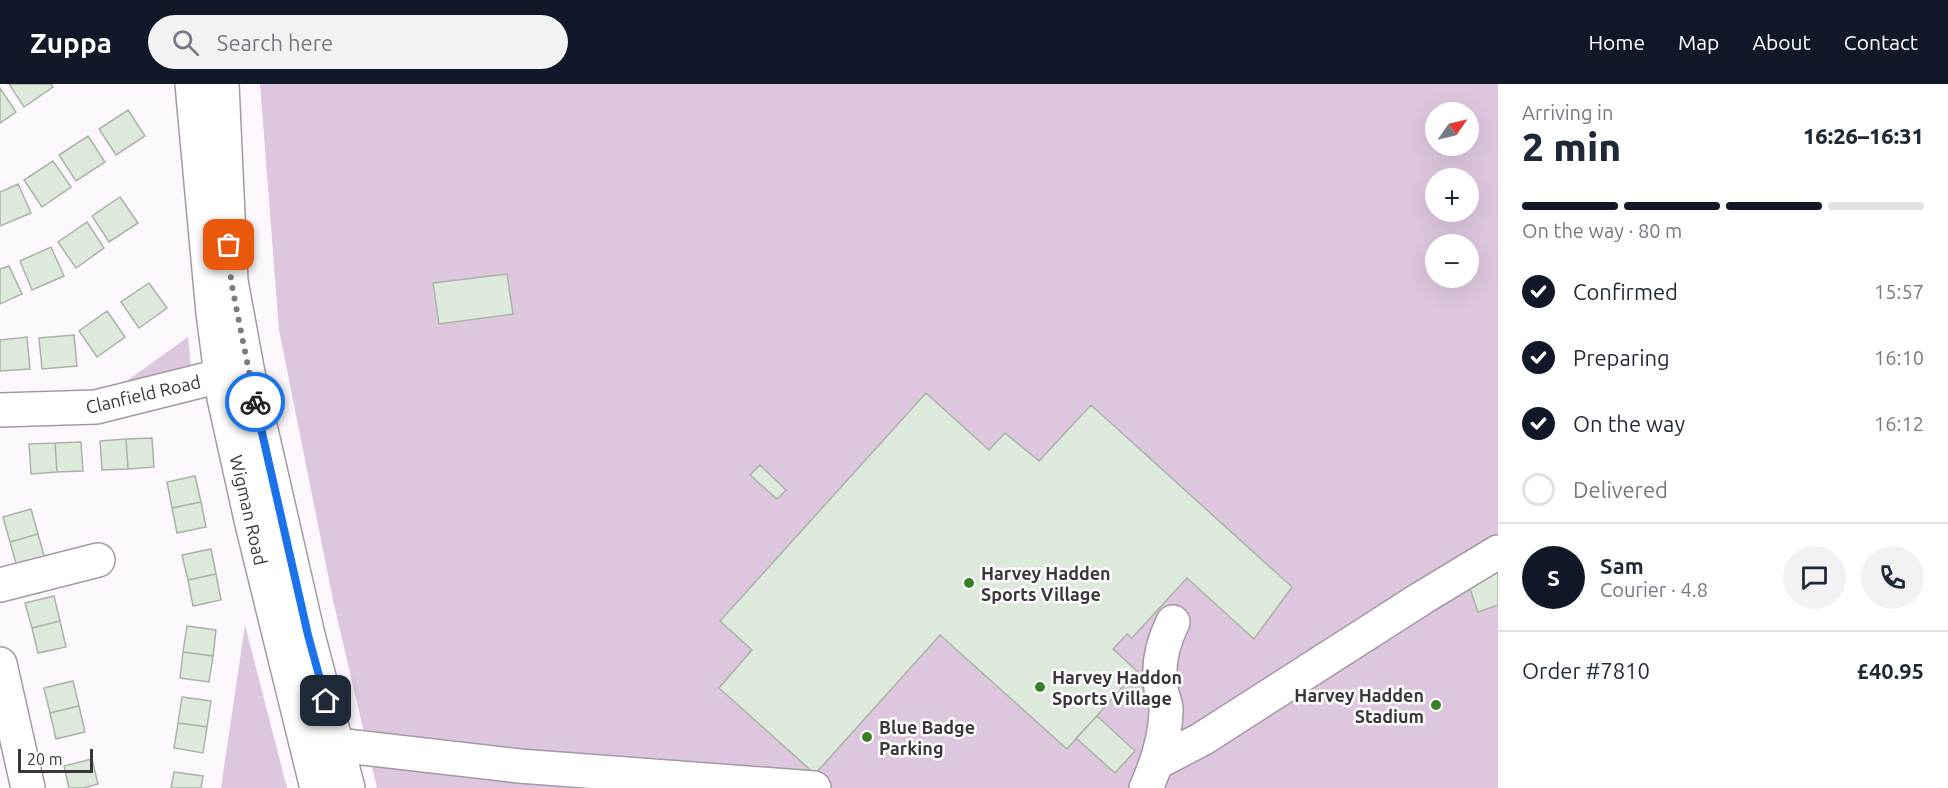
<!DOCTYPE html>
<meta charset="utf-8">
<style>
:root{--surface:#fff;--page:#f2f2f3;--text:#1f2937;--muted:#747a83;--line:#e0e1e3;--accent:#111827}
body{margin:0;font-family:Ubuntu,sans-serif;background:var(--page);color:var(--text);height:100vh;display:flex;flex-direction:column;font-size:22px;white-space:nowrap}
*{box-sizing:border-box;margin:0}
p{font-size:20px;color:var(--muted)}
.icon{flex:none;width:33px;height:33px;fill:none;stroke:currentColor;stroke-width:2;stroke-linecap:round;stroke-linejoin:round}
.map{position:relative;flex:1;overflow:hidden}
.side{display:flex;flex-direction:column;background:var(--surface);width:450px}
.side>*{flex:none}
.needle{width:39px;rotate:56deg}
.buttons{position:absolute;left:1425px;top:18px;display:grid;gap:12px}
.buttons a{display:grid;place-items:center;width:54px;height:54px;border-radius:50%;background:var(--surface);box-shadow:0 6px 24px #0002;font-size:30px}
.scale{position:absolute;left:18px;bottom:15px;width:75px;box-sizing:border-box;padding-left:6px;border:3px solid #3b363c;border-top:0;font-size:16px;line-height:21px;white-space:nowrap;color:#3b363c;-webkit-text-stroke:4px #fff;paint-order:stroke}
.pin{position:absolute;display:grid;place-items:center;width:51px;height:51px;color:#fff;margin:-26px;border-radius:12px;box-shadow:0 3px 9px #0006}
.courier{position:absolute;display:grid;place-items:center;width:60px;height:60px;margin:-30px;border:4px solid #1a73e8;border-radius:50%;background:#fff;color:#222;box-shadow:0 2px 8px #0007}
.headline em{font-style:normal;font-weight:800}
.headline div{display:flex;flex-direction:column-reverse}
.headline{display:flex;align-items:center;justify-content:space-between;height:102px;padding:0 24px}
h1{font-size:39px;font-weight:800;line-height:45px}
.bar{display:grid;grid-template-columns:repeat(4,1fr);gap:9px 6px;align-content:center;height:72px;padding:0 24px}
.bar i{height:8px;border-radius:4px;background:var(--line)}
.bar .on{background:var(--accent)}
.bar p{grid-column:span 4}
.line{display:flex;align-items:center;gap:15px;padding:0 24px;border-top:2px solid var(--line)}
.line div{flex:1}
.round{display:grid;place-items:center;flex:none;width:63px;height:63px;border-radius:32px;background:var(--page)}
ol{padding:0 24px;list-style:none}
li{display:flex;align-items:center;gap:18px;height:66px}
li p{margin-inline-start:auto}
li .icon{padding:6px;border-radius:50%;background:var(--accent);color:#fff;stroke-width:4}
li:last-child{color:var(--muted)}
li i{width:33px;height:33px;border:3px solid var(--line);border-radius:50%}
header{display:flex;align-items:center;gap:36px;box-sizing:border-box;height:84px;padding:0 30px;background:var(--accent);color:#fff}
header strong{font-size:28px}
nav{display:flex;gap:33px;margin-inline-start:auto;font-size:21px}
.search{width:420px;height:54px;background:var(--page);display:flex;align-items:center;gap:15px;box-sizing:border-box;padding:0 21px;border-radius:33px;color:var(--muted);font-size:22px}
main{display:flex;flex:1;min-height:0}
.map>svg:first-child{display:block}
.green{fill:#ddc7de;fill-rule:evenodd}
.building{fill:#dde9da;stroke:#a9b4a6;stroke-width:1.5}
.lines{fill:none;stroke-linecap:round;stroke-linejoin:round}
.minor-casing{stroke:#a598a5;stroke-width:36}
.minor{stroke:#fff;stroke-width:33}
.done{stroke:#7f7a80;stroke-width:6;stroke-dasharray:0 10.8}
.route{stroke:#1a73e8;stroke-width:8}
.poi-dot{fill:#398025;stroke:#fff;stroke-width:2}
.labels{text-anchor:middle;dominant-baseline:central;stroke-width:5;stroke-linejoin:round;paint-order:stroke}
.street-label{font-size:18px;fill:#3b363c;stroke:#fff}
.poi-label{font-size:18px;font-weight:bold;fill:#3b363c;stroke:#fff;text-anchor:start}
</style>
<header>
<strong>Zuppa</strong>
<div class="search"><svg class="icon" aria-label="search" viewBox="0 0 24 24"><circle cx="10" cy="10" r="6"/><path d="M15 15l6 6"/></svg>Search here</div>
<nav><a>Home</a><a>Map</a><a>About</a><a>Contact</a></nav>
</header>
<main>
<div class="map">
<svg width="1498" height="704" viewBox="0 0 1498 704">
<rect width="100%" height="100%" fill="#fdf8fd"/>
<path class="green" d="M260,0H1498V704H377L333,516L279,246ZM1436,28H1468V62H1436ZM1436,94H1468V128H1436ZM1436,160H1468V194H1436Z
M188,253L191,283L107,311Z
M245,541L287,704H221Z"/>
<path class="building" d="M9,0H51L53,3L24,23Z
M0,4L16,28L0,39Z
M128,26L145,52L116,71L99,45Z
M88,52L105,78L76,97L59,71Z
M53,77L71,103L42,123L24,96Z
M18,100L31,129L0,142V108Z
M120,113L138,139L109,158L92,132Z
M87,138L104,164L76,184L58,158Z
M51,163L64,192L32,206L20,177Z
M9,182L22,210L0,220V185Z
M507,190L513,230L439,240L433,199Z
M149,199L167,224L139,244L121,218Z
M107,227L125,253L97,273L79,247Z
M74,251L77,282L42,285L39,254Z
M27,253L30,285L0,287V256Z
M926,309L989,366L1005,349L1039,377L1091,321L1292,503L1254,555L1187,494L1132,554L1127,550L1113,565L1137,587L1067,665L940,551L815,690L719,604L752,566L720,537Z
M152,354L154,383L128,385L126,355Z
M126,355L128,385L102,386L100,357Z
M81,358L83,387L57,388L55,359Z
M55,359L57,388L31,390L29,360Z
M760,381L786,406L777,415L750,391Z
M195,392L201,418L172,424L167,398Z
M201,418L206,443L177,449L172,424Z
M31,425L38,450L10,458L3,433Z
M38,450L45,475L17,483L10,458Z
M211,465L216,490L188,496L182,471Z
M1498,485V521L1478,528L1470,505L1479,499L1484,489Z
M216,490L221,516L193,522L188,496Z
M54,512L60,537L32,544L25,519Z
M60,537L66,563L38,569L32,544Z
M187,542L216,546L213,572L183,568Z
M183,568L213,572L209,598L180,594Z
M73,597L79,622L50,629L44,604Z
M182,613L211,617L207,643L178,639Z
M79,622L85,648L56,655L50,629Z
M1097,632L1135,667L1115,689L1076,654Z
M178,639L207,643L203,669L174,664Z
M92,675L98,700L83,704H69L64,682Z
M174,688L203,692L201,704H171Z"/>
<g class="lines">
<g class="minor-casing">
<path id="minor" d="M192,0L213,229L224,314L252,440L317,704
M222,0L231,197L248,289L308,551L348,704
M0,326L96,323L208,295L220,289H241
M0,501L98,476
M0,580L28,704
M319,666L337,661L519,682L814,704
M1158,678L1202,655L1422,514L1498,468
M1146,704C1157,680 1165,655 1166,628C1167,620 1162,613 1161,605C1157,581 1162,560 1173,538"/>
</g>
<use href="#minor" class="minor"/>
</g>
<g class="lines">
<path class="done" d="M229,161L231,197L255,318"/>
<path class="route" d="M255,318L308,551L326,617"/>
</g>
<g class="poi-dot">
<circle cx="969" cy="499" r="6"/>
<circle cx="1040" cy="603" r="6"/>
<circle cx="1436" cy="621" r="6"/>
<circle cx="867" cy="653" r="6"/>
</g>
<g class="labels">
<g class="street-label">
<text transform="translate(143 310) rotate(-13)">Clanfield Road</text>
<text transform="translate(249 426) rotate(77)">Wigman Road</text>
</g>
<g class="poi-label">
<text x="981" y="489">Harvey Hadden<tspan x="981" dy="21">Sports Village</tspan></text>
<text x="1052" y="593">Harvey Haddon<tspan x="1052" dy="21">Sports Village</tspan></text>
<text x="1424" y="611" text-anchor="end">Harvey Hadden<tspan x="1424" dy="21">Stadium</tspan></text>
<text x="879" y="643">Blue Badge<tspan x="879" dy="21">Parking</tspan></text>
</g>
</g>
</svg>
<div class="buttons">
<a><svg class="needle" viewBox="-14 -14 28 28"><path d="M0-13l5 13h-10z" fill="#e53935"/><path d="M0 13l5-13h-10z" fill="#747a83"/></svg></a>
<a>+</a>
<a>−</a>
</div>
<div class="scale">20 m</div>
<div class="pin" style="left:229px;top:161px;background:#ea580c"><svg class="icon" aria-label="bag" viewBox="0 0 24 24"><path d="M5 8h14l-1 12H6zM9 8a3 3 0 0 1 6 0"/></svg></div>
<div class="pin" style="left:326px;top:617px;background:#1f2937"><svg class="icon" aria-label="home" viewBox="0 0 24 24"><path d="M3 11l9-7 9 7M6 9v11h12V9"/></svg></div>
<div class="courier" style="left:255px;top:318px"><svg class="icon" aria-label="bike" viewBox="0 0 24 24"><circle cx="6" cy="16" r="4"/><circle cx="18" cy="16" r="4"/><path d="M6 16l4-8h5l3 8M10 8l3 8H6M13 5h3"/></svg></div>
</div>
<section class="side">
<div class="headline"><div><h1>2 min</h1><p>Arriving in</p></div><em>16:26–16:31</em></div>
<div class="bar"><i class="on"></i><i class="on"></i><i class="on"></i><i></i><p>On the way · 80 m</p></div>
<ol>
<li><svg class="icon" aria-label="check" viewBox="0 0 24 24"><path d="M5 12l5 5 9-10"/></svg>Confirmed<p>15:57</p></li>
<li><svg class="icon" aria-label="check" viewBox="0 0 24 24"><path d="M5 12l5 5 9-10"/></svg>Preparing<p>16:10</p></li>
<li><svg class="icon" aria-label="check" viewBox="0 0 24 24"><path d="M5 12l5 5 9-10"/></svg>On the way<p>16:12</p></li>
<li><i></i>Delivered</li>
</ol>
<div class="line" style="height:108px"><b class="round" style="background:var(--accent);color:#fff">S</b><div><b>Sam</b><p>Courier · 4.8</p></div><a class="round"><svg class="icon" aria-label="chat" viewBox="0 0 24 24"><path d="M4 5h16v11H9l-5 4z"/></svg></a><a class="round"><svg class="icon" aria-label="phone" viewBox="0 0 24 24"><path d="M5 4h4l2 5-3 2q2 4 5 5l2-3 5 2v4C11 20 4 13 5 4z"/></svg></a></div>
<div class="line" style="height:78px"><div>Order #7810</div><b>£40.95</b></div>
</section>
</main>
